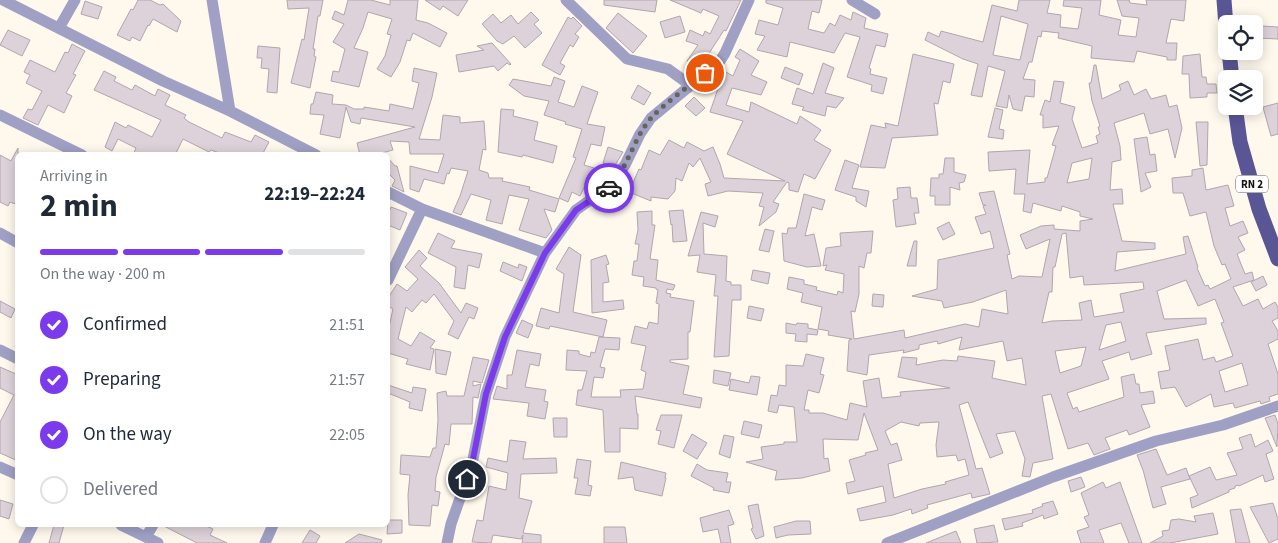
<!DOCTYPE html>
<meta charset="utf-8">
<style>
:root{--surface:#fff;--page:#f2f2f3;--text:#1f2937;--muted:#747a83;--line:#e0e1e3;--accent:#7c3aed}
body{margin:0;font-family:"Source Sans 3",sans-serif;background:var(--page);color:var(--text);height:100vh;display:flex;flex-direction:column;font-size:19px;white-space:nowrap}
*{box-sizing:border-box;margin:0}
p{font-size:16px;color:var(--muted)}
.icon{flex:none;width:28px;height:28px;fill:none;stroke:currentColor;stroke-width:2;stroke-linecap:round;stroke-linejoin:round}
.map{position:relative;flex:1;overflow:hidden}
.details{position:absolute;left:15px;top:152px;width:375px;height:375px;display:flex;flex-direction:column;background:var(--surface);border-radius:8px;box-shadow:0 2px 12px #0003}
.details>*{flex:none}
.controls{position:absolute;left:1218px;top:15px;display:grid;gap:10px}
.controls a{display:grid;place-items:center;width:45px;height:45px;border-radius:8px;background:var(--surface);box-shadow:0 2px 12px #0003;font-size:25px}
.pin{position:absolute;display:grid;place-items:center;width:42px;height:42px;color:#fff;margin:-21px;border:2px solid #fff;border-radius:50%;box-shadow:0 1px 5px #0007}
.courier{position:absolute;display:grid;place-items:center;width:50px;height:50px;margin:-25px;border:4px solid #7c3aed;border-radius:50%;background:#fff;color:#222;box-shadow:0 1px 6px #0007}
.summary em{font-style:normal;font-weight:700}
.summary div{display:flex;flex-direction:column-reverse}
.summary{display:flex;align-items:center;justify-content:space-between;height:85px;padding:0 25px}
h1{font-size:32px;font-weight:700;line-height:38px}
.bar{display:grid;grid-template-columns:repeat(4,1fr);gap:8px 5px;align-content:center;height:60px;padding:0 25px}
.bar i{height:6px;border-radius:4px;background:var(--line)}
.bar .current{background:var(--accent)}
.bar p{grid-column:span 4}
ol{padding:0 25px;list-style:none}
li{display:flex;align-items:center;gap:15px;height:55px}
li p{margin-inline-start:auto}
li .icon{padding:5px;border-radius:50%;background:var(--accent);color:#fff;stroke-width:4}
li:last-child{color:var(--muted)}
li i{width:28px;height:28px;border:2px solid var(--line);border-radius:50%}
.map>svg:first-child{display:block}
.building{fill:#ddd2d9;stroke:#b1a6ad;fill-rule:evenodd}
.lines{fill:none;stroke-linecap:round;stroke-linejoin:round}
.street{stroke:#a0a0c5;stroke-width:11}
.primary{stroke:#5a5696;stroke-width:15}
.done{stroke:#67635d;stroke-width:5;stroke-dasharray:0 9}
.route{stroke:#7c3aed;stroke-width:6}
.labels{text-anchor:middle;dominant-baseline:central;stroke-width:5;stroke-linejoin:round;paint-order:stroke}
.shield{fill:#fff;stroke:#5b5a57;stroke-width:1}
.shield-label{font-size:11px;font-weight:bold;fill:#15130f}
</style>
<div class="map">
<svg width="1278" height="543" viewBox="0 0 1278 543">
<rect width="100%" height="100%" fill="#fff8ed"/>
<path class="building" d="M138,0H150L160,5L163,4L181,21L177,32L153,19L149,26L148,25L140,41L132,37L130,41L117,35L131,9L133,10Z
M287,0H323L320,16H318L313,49H315L314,56L316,57L310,88L291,83L302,39L304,40L309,8L288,9Z
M348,0H371L390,5V0H418L416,20L428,23L447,33L440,47L413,33L410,41L407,40L400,62L391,77L377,69L385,56L391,35L387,34L392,19L368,12L363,28L354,48L368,52L359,87L331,81L333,71L339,72L345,49L333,42L344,24L332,19L335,11L344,15Z
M425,0H468L458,16L443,6L440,10Z
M604,0H657L655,12L604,5Z
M670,0H741L726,31L724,30L699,69L687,61L698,45L686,41L690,30L703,36L705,31L710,34L719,16L703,9L701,13Z
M766,0H822L819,13L812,11L808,29L824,33L830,23L835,26L840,15L851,20L853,12L866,18L864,28L888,34L885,47L876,45L869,68L871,69L870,74L887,78L883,94L871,91L872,85L847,77L860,37L845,33L834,53L790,42L787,57L757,50L765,36L755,34L759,20L778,25L783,8L766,3Z
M1019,0H1050L1047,13L1061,15L1060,27L1078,29L1082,8L1063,6L1064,0H1101L1099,15L1121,20L1118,35L1136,37L1139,18L1122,16L1117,0H1129L1130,3L1147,5L1146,0H1186L1184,21L1171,19L1166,43H1177L1176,60H1167V57L1137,51L1134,62L1091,58L1092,46L1058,38L1059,33L1042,31L1041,37L1038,36L1032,62H1029L1023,79L1035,80L1034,97L1025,96L1022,111L1013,109L1009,95L1007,108L996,106L1005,71L988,66L982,97L971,95L978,64L963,59L925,40L928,32L939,37L941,31L983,42L992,5L1017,11ZM1001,16L1028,24L1020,60L993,55Z
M85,1L102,7L98,19L81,14Z
M531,12L539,20L534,24L542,33L525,48L514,36L503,44L497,41L482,24L493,14L501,23L511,15L518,24Z
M618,13L647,36L633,53L606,28Z
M680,16L685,32L665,38L660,22Z
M568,17L571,19L573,17L582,26L575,34L579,37L573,47L570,45L560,63L565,66L560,75L542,65Z
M1262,26L1278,27V39L1259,38Z
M8,30L30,40L22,56L0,45Z
M492,43L511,64L510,65L507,63L498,71L494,66L459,72L456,55L484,50L477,46Z
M72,44L85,51L73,74L76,75L66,93L72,96L64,113L48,105L38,125L23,118L28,109L32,110L42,91L26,83L30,75L24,72L30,60L55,72L65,52L68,53Z
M258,46L280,48L277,93L267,92L269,69L261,68L262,58H257Z
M740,49L759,61L751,75L767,82L761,95L732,88L726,105L749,112L751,102L797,124L800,116L821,130L814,140L831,150L815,179L804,174L798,192L789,190V183L787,182L773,202L779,204L776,212L759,226L764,207L759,206L763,193L728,191L708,196L705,184L711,182L700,158L693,167L689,163L682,181L676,178L675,191L668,199L651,197V201L629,192L639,169L641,170L649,150L660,155L669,140L684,148L687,142L704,151L713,147L720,164L724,178L785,181L727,154L743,121L710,112L724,71L733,76L740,60L735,57Z
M913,54L954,64L950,83L943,81L938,104L934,103L938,135L892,138L885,168L860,167L871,125L886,128L885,123L898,126Z
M1200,54L1202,77H1206L1207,84H1216L1217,93H1207V97L1190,98L1189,74H1182L1183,56Z
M823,63L834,68L825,93L844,98L836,108L827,106L825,116L802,110L804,107L792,104L797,88L813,94Z
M1094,65H1096L1102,99L1121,90L1119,85L1128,81L1134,95L1146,89L1151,99L1166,95L1169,107L1177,105L1182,128L1175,158L1168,129L1150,134L1144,113L1114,123L1120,146L1121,160L1112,162L1110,190L1122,189L1123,204H1113L1122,241L1155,243V249L1117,252L1115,271L1186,254L1183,237L1188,236L1198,267L1197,268L1205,286L1208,285L1210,289L1231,279L1225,264L1222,265L1214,246L1206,212L1190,216L1183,193H1173L1172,178L1192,176V170L1203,168L1206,190L1228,185L1234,206L1225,208L1230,226L1243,221L1248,233L1238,237L1245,250L1237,254L1245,274L1252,272L1254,280L1233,287L1243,306L1258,299L1263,309L1275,302L1278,307V318L1272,321L1278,331V339L1268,344L1278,374V394L1269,397L1270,401L1261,404L1260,401L1235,408L1233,403L1214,407L1211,394L1186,407L1175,387L1161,389L1158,372L1170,370L1165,346L1198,339L1203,360L1214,357L1216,362L1233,356L1221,323L1224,322L1215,299L1198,306L1186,280L1157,291L1164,319L1206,318V324L1146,333L1152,354L1131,360L1129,352L1102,361L1109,379L1067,393L1073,409L1077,407L1079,412L1124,397L1121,377L1134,374L1136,384H1139L1140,393L1153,391L1155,403L1141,405L1150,427L1129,435L1127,430L1105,438L1110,449L1094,455L1088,443L1068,449L1051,394L1042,396L1053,459L1033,463L1030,477L1022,476L1025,459L1015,431L996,434L1003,453L990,458L968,402L959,405L976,469L982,468L990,494L972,498L971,493L927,505L928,508L912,514L911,509L893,515L860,521L857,509L886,502L883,486L848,494L846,483L855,481L849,460L866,455L865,453L878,450L864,413L858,440L823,439L824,459L828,458L830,471L802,478L775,480L777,471L746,462L763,459L761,447L784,444V442H797L794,407L779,405L777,413L768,411L771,395L777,396L779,385L786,386V365L803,366L806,354L824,358L820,374L824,375L819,393L808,390L804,410H809V413H823L847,420L850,403L867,407L863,381L879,378L882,398L901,396L900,392L950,388L898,377L902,357L917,358L916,365L943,360L957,361L958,356L995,361L992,378L1026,385L1022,358L1007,361L1003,341L959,350L962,337L938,344L937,341L919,345V349L903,353L904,350L869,355L867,375L847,371L849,340L852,339L828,335L829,331L818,329L822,307L801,302L803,293L787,289L789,277L804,280V284L817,287L816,290L837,295L838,291L843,293L844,274L825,270L827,265L823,266L826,248L841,246L840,233L873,231L871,253H867L864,268L859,266V294L855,312L851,311L854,339L904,330L905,338L965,324L979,327L982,309L1008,314L1006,290L973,302L944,308L942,301L912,296L937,289L938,260L994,248L990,231L981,234L975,217L986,214L983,206L986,205H983L979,193L994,191L1010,254L1007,255L1012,279L1019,276L1042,277L1050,239L1026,249L1020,235L1041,226L1054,225V229L1080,231V221L1093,219L1080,216V212L1062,206L1061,211L1033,203L1031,213L1023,211L1025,194H1014L1016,169L989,171L988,152L1030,150L1027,184L1045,182V178H1047L1056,146L1052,145L1059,126L1043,128V115H1040L1045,100L1050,102L1054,81L1064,82L1060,103L1075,107L1072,119L1082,148L1098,143L1096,136L1100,134L1098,127L1100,126L1092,101L1089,83H1091ZM1092,158L1089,179L1067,183L1072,163ZM1066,233L1070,278L1083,276L1084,285L1143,282L1144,289L1120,294L1124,312L1094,317L1091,300L1079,303L1082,320L1052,321L1042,323L1049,292H1052L1053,267H1055L1062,234ZM1121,322L1126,341L1099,350L1106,325ZM1086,347L1081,366L1060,373L1055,351ZM1242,363L1248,385L1225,392L1219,371ZM901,422L919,426L920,423L939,422L936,445L937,457L956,455L958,461L965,459L969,475L945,482L946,484L922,489L894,498L888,464L902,460L897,443L891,445L885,431Z
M785,67L803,74L799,85L781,78Z
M414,68L437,73L432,97L419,139L440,140L443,115L460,117V123L484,121L486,150L483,149L479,170L488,173L489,178H503L502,181L530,187L529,190L559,199L555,212L544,209L552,230L546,238L519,230L529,199L509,195L502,224L486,220L491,200L471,194L461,215L453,212L460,196L468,171L451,168L449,174L447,173L444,184L424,179L419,192L410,189V166L438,173L444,154H410L409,142L390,141L393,150L378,154L360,155L357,143L415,127L361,118L360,124L351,122L346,107L340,138L320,134L324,115L310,114L311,104H313L316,92L333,95L332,104L346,105L354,109H364V107L389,111L390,104L413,109L419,83L412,81Z
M104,71L116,77L114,81L132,90L135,85L155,96L158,89L170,95L165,105L186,115L184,118L189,122L222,138L225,132L251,142L255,135L269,142L262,155H225L211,150L209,152L183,139L175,155H133L136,148L118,139L112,151L105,147L115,122L126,128L128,125L152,137L161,120L94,90Z
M554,77L565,81L558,102L574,107L582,86L598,92L587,124L605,127L601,146L591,144L584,165L594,168L580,196L572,192L568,202L559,198L576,158L573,157L582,129L565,124L566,122L544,115L549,101L524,96L509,85L513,79L551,86Z
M638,85L651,93L644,105L631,98Z
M694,97L705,108L696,116L685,106Z
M1278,103V134L1271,136L1263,107Z
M995,108L1003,110L999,129L1004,130L1003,139L988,137Z
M501,109L514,110L513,116L538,122L534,140L557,146L553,163L523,155L522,157L498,152Z
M1196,122H1208L1207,165L1200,166Z
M1147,137L1150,155L1155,154L1157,171L1145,173L1151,187L1141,192L1134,139Z
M608,147L623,152L614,167L603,163Z
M18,148V205L10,202L8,206L0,202V155L11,161Z
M388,158L395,166H397L404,192L392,186L395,180L388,173Z
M945,158H954V172L966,175L964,182L959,183L960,190L950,187V205H935V196H930L931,178H939V174H943Z
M845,160L859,165L852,188L869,191L866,207L856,201V197L835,190Z
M910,187L911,198H917L919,213H914L916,224L896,227L893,200L898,199L897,188Z
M804,194L825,200L822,210L812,207L805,236L814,234L821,266L807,267L784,261L782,233L787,234L788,228H796Z
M391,207L407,213L400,230L388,225V215Z
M683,210L687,241L673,242L672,224L671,225L669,211Z
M652,211V225H655L650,259L658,260L656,280L675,285L673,290L667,289L666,293L671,294L670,297L694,301L690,332H688V359L670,360V362L689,366L683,394L702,398L700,408L635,396L637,414H638V429L620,428V452H605L603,410L576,405L578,390H582L587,371L566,370L567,350L579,351V354L590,357L591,352L595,353L599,337L620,338L619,350L605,349L600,367L605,368L603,378L594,377L591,397H621L620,390L643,389L646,372L641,370L646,346L631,343L635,326L647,329L649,322L658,324L659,304L656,303L658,290L656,289V288L643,286L644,277L632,275L634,261H637L639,244H635L638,230L637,212Z
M701,212L718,216L715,227L703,223L704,254L727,256L726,281L731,282V285H741V300H732L729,356L714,357L718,296H714L716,275L697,272L700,255L688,256Z
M949,222L955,234L943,240L937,228Z
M765,229L774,231L769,252L759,250Z
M438,233L455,241L451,248L482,254L479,268L468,265L465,289L454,287L456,267L428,253Z
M914,241H917L916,266H907Z
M569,247L581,255L573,312L607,320L603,337L550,326L549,329L536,326L541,308L559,313L564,274L556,269Z
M419,250L427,258L420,266L439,283L461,313L466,303L478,308L474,319L469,317L458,339L448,334L454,321L434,294L426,303L422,300L412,312L406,307L398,339L411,346L420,332L435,341L430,348L434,349L430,370L406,364L408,359L388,353V331L393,309L388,306V298L397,284L407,291L418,279L405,267Z
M606,255L609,264L606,265L609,282L603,283V302L623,300L624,309L592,313L591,260Z
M503,262L518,268L519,264L527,267L522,281L500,271Z
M753,270L770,273L768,284L751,280Z
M1263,276L1267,285L1256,291L1251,282Z
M873,294L884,295L883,307L872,306Z
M0,301L15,309L11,318L0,312Z
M749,306L764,309L761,321L747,318Z
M522,320L533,325L528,338L516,333Z
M786,323L796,325L797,323L808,324V328L818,330L817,335L807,334V342L795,341L796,334L786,333Z
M435,349L451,352L446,375L436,373Z
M517,350L541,354L539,366L530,364L525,387L546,390L544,401L548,402L545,419L527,416L529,403L493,399L497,386L507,389V375H512Z
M473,357L489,360L482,383L473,381V386L481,384L478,398L473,397L472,424H451L449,445L445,444L436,477L435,491L440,492L438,506L432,505L430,526L409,525L408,495L410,475L400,474L401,455L430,457L433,448H436L438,420L437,393L446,391L447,396H464Z
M0,367L18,375V461L0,453V422L14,395L0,388Z
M714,370L731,373L728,386L713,383Z
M751,376L760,377L757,395L729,390L731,379L749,383Z
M388,385L412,393L413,387L426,389L422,411L409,408L410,402L388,393Z
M661,415H682L674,448L658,444L661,431L656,430Z
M1275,415L1278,424L1277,447L1265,418Z
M553,418H567V437H554Z
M744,421L762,425L759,438L741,434Z
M692,434L707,443L697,459L683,451Z
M1251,434L1255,447L1268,440L1273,451L1266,454L1274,479L1265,482L1263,475L1239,486L1238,485L1235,486V488L1229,490V492L1192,508L1190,498L1198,495L1189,476L1210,467L1216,480L1237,475L1227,453L1243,449L1239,438Z
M724,435L734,437L730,458L719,454Z
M510,440L526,442L523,459L556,458L557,473L521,474L519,498L532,501L523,533L541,535V543H522L523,535L521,539L493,535L491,543L472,542L477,520L483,521L489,486L506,490L508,473L486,467L488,458L507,462Z
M1156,449L1167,475L1186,468L1190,479L1161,487L1166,504L1153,508L1143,470L1137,455Z
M577,459L591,461L588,485L592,486L590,496L575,494L578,478H574Z
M621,462L666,473L665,478H666L662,496L635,490L633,477L618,479Z
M697,464L707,470L728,473L726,482H731L729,493L713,490L714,488L691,476Z
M1081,477L1085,487L1071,492L1068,481Z
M1103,482L1106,488L1120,482L1142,543H1129L1121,523L1099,530L1104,543H1081L1077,531L1089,527L1084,517L1089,515L1081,493Z
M0,500L13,504L9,519L0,516Z
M1053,501L1058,514L1044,519L1043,515L1022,523L1023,526L1005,530L1002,519L1033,513L1032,510L1043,506L1042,504Z
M1273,503L1278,519V539L1269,543L1250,507Z
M758,504L764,536L756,539L751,529L753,528L748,506Z
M1241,509L1250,543H1236L1230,510Z
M729,510L734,524L728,526L731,543H721L718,529L703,532L700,518Z
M1213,513L1218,534L1170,543H1150L1163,536L1162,531L1169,530L1171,520L1179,519L1196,522L1194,516Z
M388,520H402V533L387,534Z
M796,521H810L811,534L788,535L776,538L774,527Z
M54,525H64L59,543H49Z
M162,525H204L213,529L210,535L227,543H197Z
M994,525L998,542L977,543L974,529Z
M604,527H625L627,543H604Z
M310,530L320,536L316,543H302Z
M956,531L961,543H926Z
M359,534L382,540L381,543H345Z"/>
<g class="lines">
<path class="street" d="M3,0L163,81L230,111L316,155
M212,0L230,111
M566,0L627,59L668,69L690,85
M852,0L875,14
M59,28L75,0
M0,115L82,155
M388,192L422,209L545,253
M0,233L18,243
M388,280L422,209
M0,350L18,359
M0,467L18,475
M121,525L158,543
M146,537L153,525
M24,543L33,525
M265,543L273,525
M447,543L451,524L472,464L486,394L505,337L545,253L576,210L610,186L625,165L640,134L651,118L720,61L725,53L749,0
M887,543L1053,477L1156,441L1223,425L1278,406"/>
<path class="primary" d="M1224,0L1226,26
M1229,51L1232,79
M1235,106L1240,142L1259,209L1278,259"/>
</g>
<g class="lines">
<path class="done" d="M609,188C628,168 633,139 651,118C665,103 688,87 705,73"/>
<path class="route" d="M467,479L472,464L486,394L505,337L545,253L576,210L609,188"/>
</g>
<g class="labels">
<rect class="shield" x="1236" y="175.5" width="32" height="17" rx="4"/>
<g class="shield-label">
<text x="1252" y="184">RN 2</text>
</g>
</g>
</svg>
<div class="controls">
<a><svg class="icon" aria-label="locate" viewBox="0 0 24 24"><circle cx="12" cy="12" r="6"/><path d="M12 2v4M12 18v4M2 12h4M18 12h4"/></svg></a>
<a><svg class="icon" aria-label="layers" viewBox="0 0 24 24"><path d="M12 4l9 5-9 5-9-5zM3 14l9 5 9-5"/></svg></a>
</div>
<div class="pin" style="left:705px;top:73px;background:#ea580c"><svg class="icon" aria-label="bag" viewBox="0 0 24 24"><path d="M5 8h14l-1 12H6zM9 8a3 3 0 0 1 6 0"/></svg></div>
<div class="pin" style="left:467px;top:479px;background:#1f2937"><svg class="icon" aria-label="home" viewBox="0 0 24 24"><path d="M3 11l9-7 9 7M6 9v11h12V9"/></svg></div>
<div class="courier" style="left:609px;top:188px"><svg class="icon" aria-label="car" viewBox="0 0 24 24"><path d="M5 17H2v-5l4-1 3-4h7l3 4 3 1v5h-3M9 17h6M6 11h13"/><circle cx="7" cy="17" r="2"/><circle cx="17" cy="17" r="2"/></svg></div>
<section class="details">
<div class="summary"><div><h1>2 min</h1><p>Arriving in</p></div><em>22:19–22:24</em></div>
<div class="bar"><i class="current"></i><i class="current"></i><i class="current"></i><i></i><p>On the way · 200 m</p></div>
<ol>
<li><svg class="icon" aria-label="check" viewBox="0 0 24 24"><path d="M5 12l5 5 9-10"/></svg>Confirmed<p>21:51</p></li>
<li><svg class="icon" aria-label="check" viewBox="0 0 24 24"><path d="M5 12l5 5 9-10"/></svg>Preparing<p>21:57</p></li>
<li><svg class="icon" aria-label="check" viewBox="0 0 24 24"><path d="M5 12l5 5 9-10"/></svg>On the way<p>22:05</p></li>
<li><i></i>Delivered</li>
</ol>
</section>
</div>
